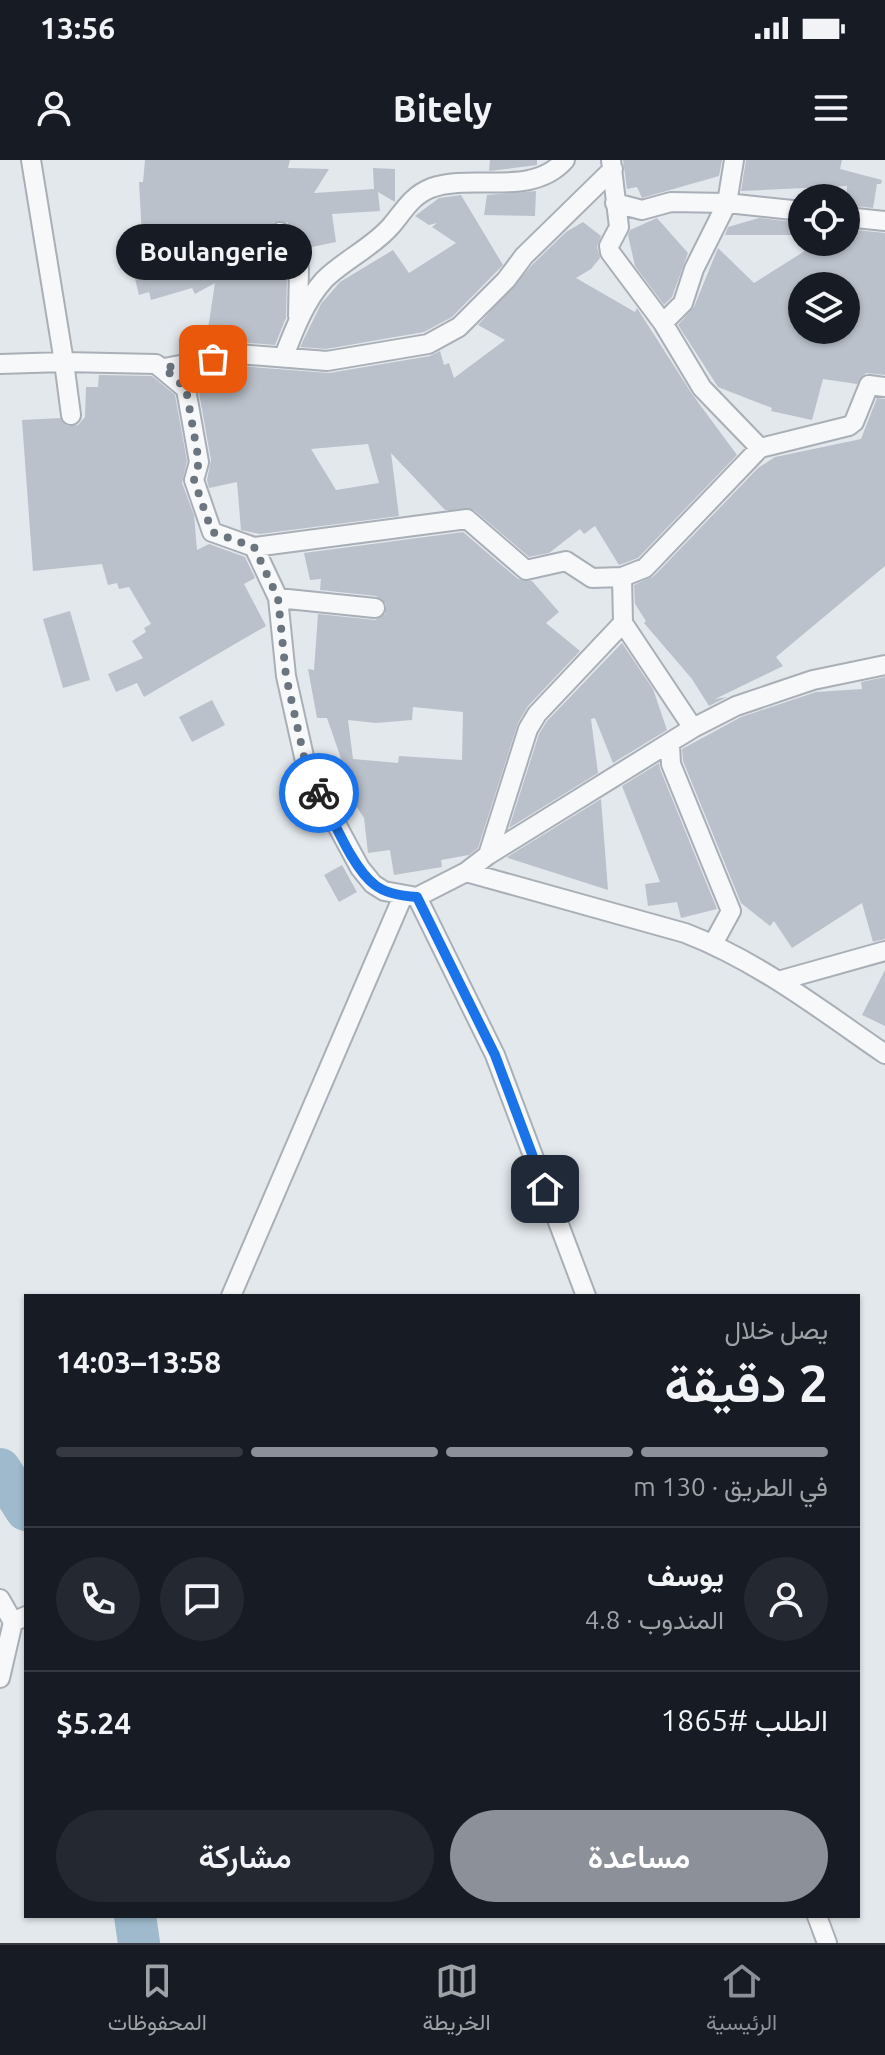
<!DOCTYPE html>
<html lang="ar">
<meta charset="utf-8">
<style>
:root{--surface:#171b24;--page:#242831;--text:#f1f3f6;--muted:#9ea1a6;--line:#363941;--accent:#8c9099}
body{margin:0;font-family:Ubuntu,Vazirmatn,sans-serif;background:var(--page);color:var(--text);direction:rtl;height:100vh;display:flex;flex-direction:column;font-size:30px;white-space:nowrap}
*{box-sizing:border-box;margin:0}
p{font-size:26px;color:var(--muted)}
.icon{flex:none;width:44px;height:44px;fill:none;stroke:currentColor;stroke-width:2;stroke-linecap:round;stroke-linejoin:round}
.map{position:relative;flex:1;overflow:hidden;direction:ltr}
.drawer{position:absolute;left:24px;top:1134px;width:836px;height:624px;display:flex;flex-direction:column;background:var(--surface);border-radius:0px;box-shadow:0 2px 6px #0004;direction:rtl}
.drawer>*{flex:none}
.controls{position:absolute;left:788px;top:24px;display:grid;gap:16px}
.controls a{display:grid;place-items:center;width:72px;height:72px;border-radius:50%;background:var(--surface);box-shadow:0 2px 6px #0004;font-size:40px}
.pin{position:absolute;display:grid;place-items:center;width:68px;height:68px;color:#fff;margin:-34px;border-radius:16px;box-shadow:0 4px 12px #0006}
.courier{position:absolute;display:grid;place-items:center;width:80px;height:80px;margin:-40px;border:6px solid #1a73e8;border-radius:50%;background:#fff;color:#222;box-shadow:0 2px 10px #0007}
.bubble{position:absolute;height:56px;border-radius:28px;background:var(--surface);box-shadow:0 2px 6px #0004;font-size:26px;font-weight:600;line-height:56px;text-align:center;direction:rtl}
.summary em{font-style:normal;font-weight:600}
.summary div{display:flex;flex-direction:column-reverse}
.summary{display:flex;align-items:center;justify-content:space-between;height:136px;padding:0 32px}
h1{font-size:52px;font-weight:600;line-height:60px}
.bar{display:grid;grid-template-columns:repeat(4,1fr);gap:12px 8px;align-content:center;height:96px;padding:0 32px}
.bar i{height:10px;border-radius:6px;background:var(--line)}
.bar .current{background:var(--accent)}
.bar p{grid-column:span 4}
.line{display:flex;align-items:center;gap:20px;padding:0 32px;border-top:2px solid var(--line)}
.line div{flex:1}
.round{display:grid;place-items:center;flex:none;width:84px;height:84px;border-radius:42px;background:var(--page)}
.action{display:flex;gap:16px;margin-top:auto;padding:16px 32px}
.action a{flex:1;height:92px;border-radius:48px;background:var(--accent);color:#fff;font-size:32px;font-weight:600;line-height:92px;text-align:center}
.action a+a{background:var(--page);color:var(--text)}
.status{display:flex;justify-content:space-between;align-items:center;height:56px;padding:0 40px;background:var(--surface);direction:ltr}
.status svg{height:22px;fill:currentColor}
header{display:flex;justify-content:space-between;align-items:center;height:104px;padding:0 32px;background:var(--surface);font-size:36px;font-weight:600}
.dock{display:flex;justify-content:space-around;align-items:center;height:112px;border-top:2px solid var(--line);background:var(--surface);font-size:22px;color:var(--muted)}
.dock a{display:grid;justify-items:center;gap:4px}
.dock .current{color:var(--accent)}
.map>svg:first-child{display:block}
.lines{fill:none;stroke-linecap:round;stroke-linejoin:round}
.river{stroke:#9ebacc;stroke-width:42}
.building{fill:#bac1ca;fill-rule:evenodd}
.street-casing{stroke:#a8afb7;stroke-width:22}
.street{stroke:#f6f8fa;stroke-width:18}
.done{stroke:#6b757f;stroke-width:8;stroke-dasharray:0 14.4}
.route{stroke:#1a73e8;stroke-width:10}
</style>
<div class="status"><b>13:56</b><svg viewBox="0 0 49 12"><path d="M0 12V9h3v3zM5 12V6h3v6zM10 12V3h3v9zM15 12V0h3v12zM26 1h20v11H26zM47 4h2v5h-2z"/></svg></div>
<header><svg class="icon" aria-label="menu" viewBox="0 0 24 24"><path d="M4 6h16M4 12h16M4 18h16"/></svg>Bitely<svg class="icon" aria-label="person" viewBox="0 0 24 24"><circle cx="12" cy="8" r="4"/><path d="M4 21q1-7 8-7t8 7"/></svg></header>
<div class="map">
<svg width="885" height="1783" viewBox="0 0 885 1783">
<rect width="100%" height="100%" fill="#e3e8ec"/>
<g class="lines">
<path class="river" d="M0,1309L26,1350
M135,1756L139,1783"/>
</g>
<path class="building" d="M145,0H290L288,8L329,9L314,33L374,29L373,8L395,9V42L378,32L380,51L332,54L336,82L302,89L287,62H274L268,72L279,96L231,111L287,119L286,158L275,185L239,182L205,188L215,123L195,134L192,128L151,140L149,132L139,135L134,115L144,113L139,22H143Z
M490,0H537V5L489,11Z
M623,0H722L719,16L642,38L637,27L627,29Z
M746,0H842L840,9L882,20L881,24H877L873,48L846,45L847,26L741,31Z
M536,31L535,56L484,55L487,35Z
M461,35L503,105L452,157L424,172L326,189L300,187L321,144L340,122L393,90L409,113L456,83L432,67L437,63L429,65L415,56L439,38Z
M657,58L688,93L672,137L664,145L635,106L628,75L630,70Z
M759,58L802,63V75H725L728,67Z
M583,62L601,76L597,87L600,98L591,109L576,118L635,152L637,148L692,234L737,295L638,398L619,405L595,366L584,374L580,369L549,393L529,397L474,350H445L391,293L399,356L260,374L241,370L237,322L209,328L207,320L211,300L198,227L189,216L239,206L329,213L430,196L440,191L444,205L449,203L454,218L505,180L478,165L533,104L566,72ZM368,284L379,323L336,330L311,289Z
M846,69L885,73V215L866,213L857,224L823,219L812,260L771,251L772,248L718,227L678,165L694,147L718,88L754,123L819,82H846ZM802,126H846V170H802Z
M99,215L152,216L175,235L187,301L182,323L194,355L197,390L209,384L245,397L255,418L244,424L266,466L144,537L137,523L116,532L108,514L143,498L132,481L146,472L144,468L151,464L129,427L119,429L117,423L108,425L102,404L33,411L22,260L60,258L67,266L78,265L85,257L86,227H98Z
M877,238L885,239V406L776,497L783,506L715,539L727,537L709,546L692,519L644,463L646,461L635,444L634,425L654,416L758,308L775,297L861,279Z
M463,372L518,419L532,421L559,452L546,463L580,491L528,546L518,563L478,688L469,695L441,700L442,707L394,715L390,690L368,693L364,658L349,635L344,607L327,558H317L308,509L314,510L318,454L375,460L385,454L386,444L376,436L320,430L321,419L310,420L304,393ZM413,547L463,552L462,600L399,596L398,603L353,599L348,560L376,563L412,560Z
M70,451L90,520L63,528L43,459Z
M622,483L653,529L667,570L613,603L595,558L591,559L598,613L509,668L539,574L547,561Z
M885,517V779L873,782L862,743L792,788L774,761L770,766L741,743L683,601L682,589L741,557L816,532L862,529L861,522Z
M212,540L225,565L192,582L179,557Z
M659,603L660,609L717,749L681,758L677,742L648,746L645,724L660,722L622,626Z
M601,639L608,730L508,698L507,697Z
M342,705L357,732L339,742L324,715Z
M885,810V866L862,855Z"/>
<g class="lines">
<g class="street-casing">
<path id="street" d="M31,0L64,202L156,204L186,229L199,302L194,320L212,372L254,387L278,438L286,516L307,610L360,708L373,724L384,731L417,737L466,712L685,773C758,801 821,850 885,894
M615,43L642,50L671,42L727,43L734,0
M846,57L885,61
M280,72L299,108L298,156
M663,163L683,143L694,109L727,43L802,51
M284,196C294,170 305,141 324,120C344,100 373,87 391,66C404,51 411,36 431,28C474,13 531,38 565,0
M0,204L64,202L71,255
M164,208L238,194L327,201L428,184L459,167L506,120L524,96L613,9
M760,288L849,266L854,262L869,225L885,227
M254,387L467,359L526,410L566,401L592,418L622,417
M278,438L375,448
M623,463L693,568
M670,585L671,604L731,751L713,784
M488,695L693,568L736,546L813,520L885,505
M466,712L488,695L528,569L537,554L623,463L622,417L645,408L760,288L702,228L663,163L610,92L609,86L619,67L611,0
M417,737L495,895L586,1136
M778,821L885,791
M231,1136L403,736
M0,1439L13,1462
M0,1518L13,1462L26,1456
M817,1756L827,1783"/>
</g>
<use href="#street" class="street"/>
</g>
<g class="lines">
<path class="done" d="M213,199L164,208L186,229L199,302L194,320L212,372L254,387L278,438L286,516L307,610L319,633"/>
<path class="route" d="M319,633C333,658 352,708 375,725C386,734 403,736 417,737L495,895L545,1029"/>
</g>
</svg>
<div class="controls">
<a><svg class="icon" aria-label="locate" viewBox="0 0 24 24"><circle cx="12" cy="12" r="6"/><path d="M12 2v4M12 18v4M2 12h4M18 12h4"/></svg></a>
<a><svg class="icon" aria-label="layers" viewBox="0 0 24 24"><path d="M12 4l9 5-9 5-9-5zM3 14l9 5 9-5"/></svg></a>
</div>
<div class="pin" style="left:213px;top:199px;background:#ea580c"><svg class="icon" aria-label="bag" viewBox="0 0 24 24"><path d="M5 8h14l-1 12H6zM9 8a3 3 0 0 1 6 0"/></svg></div>
<div class="pin" style="left:545px;top:1029px;background:#1f2937"><svg class="icon" aria-label="home" viewBox="0 0 24 24"><path d="M3 11l9-7 9 7M6 9v11h12V9"/></svg></div>
<div class="courier" style="left:319px;top:633px"><svg class="icon" aria-label="bike" viewBox="0 0 24 24"><circle cx="6" cy="16" r="4"/><circle cx="18" cy="16" r="4"/><path d="M6 16l4-8h5l3 8M10 8l3 8H6M13 5h3"/></svg></div>
<div class="bubble" style="left:116px;top:64px;width:196px">Boulangerie</div>
<section class="drawer">
<div class="summary"><div><h1>2 دقيقة</h1><p>يصل خلال</p></div><em>13:58–14:03</em></div>
<div class="bar"><i class="current"></i><i class="current"></i><i class="current"></i><i></i><p>في الطريق · 130 m</p></div>
<div class="line" style="height:144px"><a class="round"><svg class="icon" aria-label="person" viewBox="0 0 24 24"><circle cx="12" cy="8" r="4"/><path d="M4 21q1-7 8-7t8 7"/></svg></a><div><b>يوسف</b><p>المندوب · 4.8</p></div><a class="round"><svg class="icon" aria-label="chat" viewBox="0 0 24 24"><path d="M4 5h16v11H9l-5 4z"/></svg></a><a class="round"><svg class="icon" aria-label="phone" viewBox="0 0 24 24"><path d="M5 4h4l2 5-3 2q2 4 5 5l2-3 5 2v4C11 20 4 13 5 4z"/></svg></a></div>
<div class="line" style="height:104px"><div>الطلب #1865</div><b>$5.24</b></div>
<div class="action"><a>مساعدة</a><a>مشاركة</a></div>
</section>
</div>
<nav class="dock">
<a class="current"><svg class="icon" aria-label="home" viewBox="0 0 24 24"><path d="M3 11l9-7 9 7M6 9v11h12V9"/></svg>الرئيسية</a>
<a><svg class="icon" aria-label="map" viewBox="0 0 24 24"><path d="M3 6l6-2 6 2 6-2v14l-6 2-6-2-6 2zM9 4v14M15 6v14"/></svg>الخريطة</a>
<a><svg class="icon" aria-label="saved" viewBox="0 0 24 24"><path d="M7 4h10v16l-5-4-5 4z"/></svg>المحفوظات</a>
</nav>
